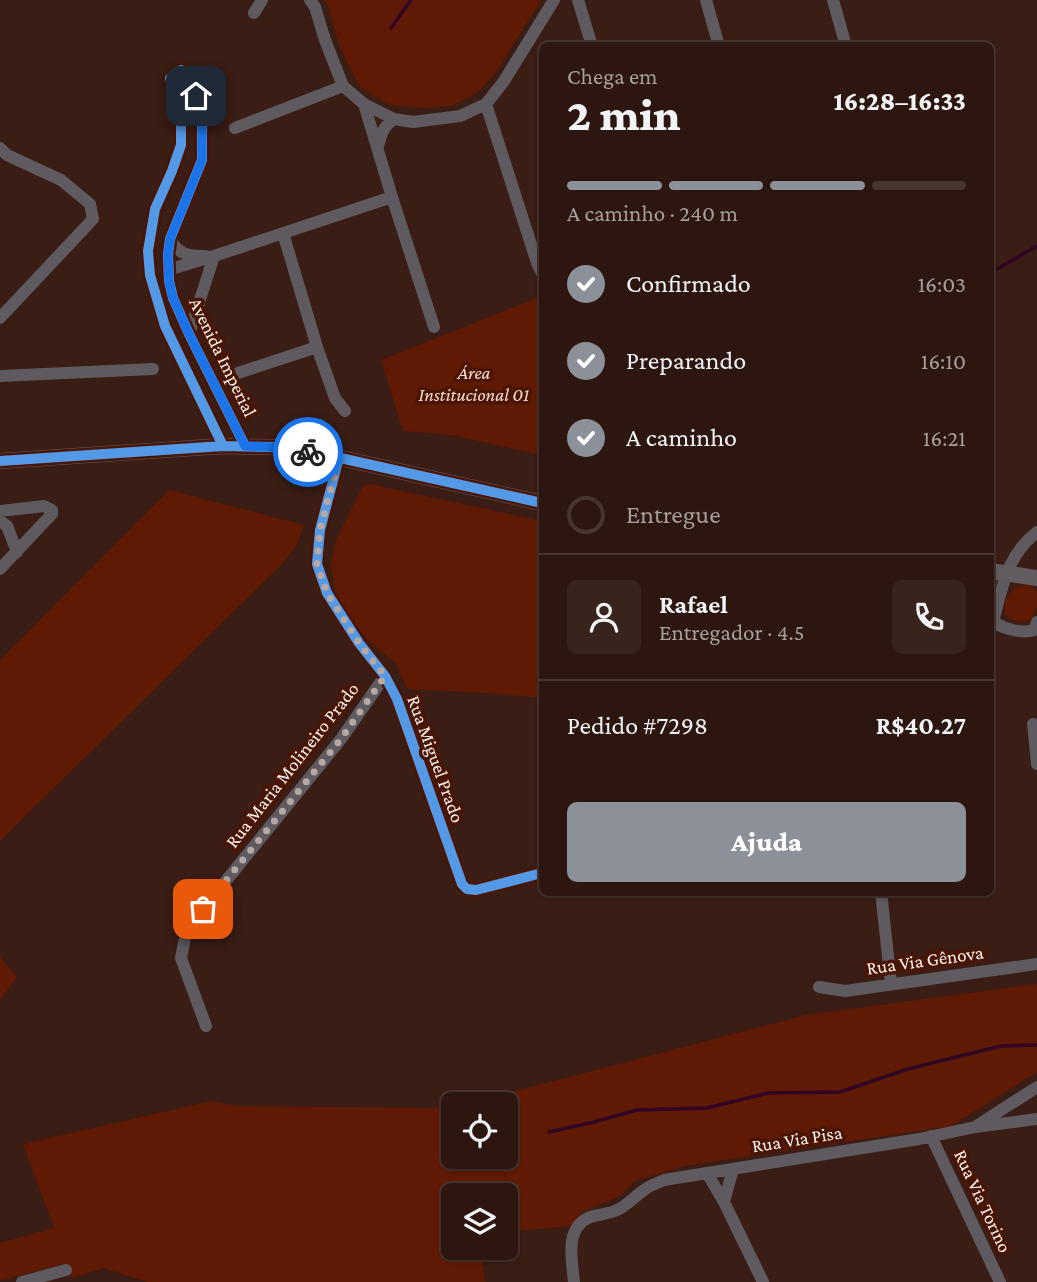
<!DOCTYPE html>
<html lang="pt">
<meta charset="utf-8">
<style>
:root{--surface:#2c160f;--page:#38231d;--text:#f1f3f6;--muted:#a69f9e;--line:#48352f;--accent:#8c9099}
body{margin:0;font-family:"Crimson Pro",serif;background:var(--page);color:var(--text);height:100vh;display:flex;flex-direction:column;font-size:26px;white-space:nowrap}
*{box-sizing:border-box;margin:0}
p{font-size:23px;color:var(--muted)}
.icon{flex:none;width:38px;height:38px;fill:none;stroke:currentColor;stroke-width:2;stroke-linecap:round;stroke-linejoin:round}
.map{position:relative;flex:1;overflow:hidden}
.panel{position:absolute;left:539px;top:42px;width:455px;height:854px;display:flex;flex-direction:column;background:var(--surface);border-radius:10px;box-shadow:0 2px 5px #0004,0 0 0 2px var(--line)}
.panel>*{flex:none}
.controls{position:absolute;left:441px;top:1092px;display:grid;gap:14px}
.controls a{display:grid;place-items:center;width:77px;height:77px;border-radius:10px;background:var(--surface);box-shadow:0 2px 5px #0004,0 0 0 2px var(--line);font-size:35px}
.pin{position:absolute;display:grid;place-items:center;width:60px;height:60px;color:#fff;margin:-30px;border-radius:14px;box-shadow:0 4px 10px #0006}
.courier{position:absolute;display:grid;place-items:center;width:70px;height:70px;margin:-35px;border:5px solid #1a73e8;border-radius:50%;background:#fff;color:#222;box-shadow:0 2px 9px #0007}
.head em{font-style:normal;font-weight:800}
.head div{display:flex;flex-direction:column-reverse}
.head{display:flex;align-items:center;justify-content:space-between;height:119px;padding:0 28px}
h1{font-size:46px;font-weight:800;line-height:52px}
.bar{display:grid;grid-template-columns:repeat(4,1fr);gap:10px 7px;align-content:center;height:84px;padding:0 28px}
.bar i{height:9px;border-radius:5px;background:var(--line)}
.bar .active{background:var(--accent)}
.bar p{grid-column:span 4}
.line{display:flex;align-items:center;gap:18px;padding:0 28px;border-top:2px solid var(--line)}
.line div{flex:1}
.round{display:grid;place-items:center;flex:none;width:74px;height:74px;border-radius:10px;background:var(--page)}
ol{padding:0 28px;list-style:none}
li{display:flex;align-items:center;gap:21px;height:77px}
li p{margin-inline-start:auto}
li .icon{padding:7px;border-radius:50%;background:var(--accent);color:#fff;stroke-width:4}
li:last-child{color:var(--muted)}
li i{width:38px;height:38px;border:4px solid var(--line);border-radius:50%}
.button{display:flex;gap:14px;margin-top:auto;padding:14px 28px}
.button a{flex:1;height:80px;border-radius:10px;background:var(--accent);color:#fff;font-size:28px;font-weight:800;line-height:80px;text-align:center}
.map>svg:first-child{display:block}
.green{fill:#601a03}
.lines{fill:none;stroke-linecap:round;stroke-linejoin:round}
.stream{stroke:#310525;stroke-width:3.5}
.street{stroke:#5e5a60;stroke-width:12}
.secondary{stroke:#625b60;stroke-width:16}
.cycleway-casing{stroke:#4a1504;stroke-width:15}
.cycleway{stroke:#5399e6;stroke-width:10}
.done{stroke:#b7a8a3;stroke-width:7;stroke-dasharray:0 12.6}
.route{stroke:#1a73e8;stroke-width:9}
.labels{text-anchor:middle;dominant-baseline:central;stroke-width:7;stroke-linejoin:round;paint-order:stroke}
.street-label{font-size:19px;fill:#faf3f0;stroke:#4a1504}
.park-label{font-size:19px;font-style:italic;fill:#faddd4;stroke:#4a1504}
</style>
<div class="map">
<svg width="1037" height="1282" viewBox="0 0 1037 1282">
<rect width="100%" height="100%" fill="#3a1d14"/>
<path class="green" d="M324,0H541L495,74L477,93L451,106L424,108L390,105L372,95L359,86L339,45L328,5Z
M542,296V455L451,435L403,431L381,360Z
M370,484L542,521V698L488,693L407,689L396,664L366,638L347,613L337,597L333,579L331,562L336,540L363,486Z
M169,490L304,525L297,545L282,564L0,841V660Z
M1026,585L1032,587L1037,591V607L1032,619C1022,624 1012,622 1005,614C1003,599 1011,586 1026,585Z
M0,957L17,977L0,1000Z
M1037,984V1072L951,1126L685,1166L635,1181L620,1196L580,1213L579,1218L571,1226L506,1232V1195H453V1248H481L485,1282H147L104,1268L72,1278L66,1263L0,1281V1243L54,1228L23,1144L211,1101L238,1106L431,1108L453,1106V1157H506V1104H466L806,1015Z"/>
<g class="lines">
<path class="stream" d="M391,28L411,0
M990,273L1037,246
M549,1132L594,1122L637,1110L707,1108L768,1093L840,1092L908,1069L1001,1046L1037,1045"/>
<path class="street" d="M310,0L315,7L325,40L343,86L364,104L394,119L413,122L460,116L486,104L504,81L554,0
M578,0L592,46
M706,0L719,46
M833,0L846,46
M254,13L262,0
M364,104L392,197L434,327
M486,104L537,263L542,273
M235,128L343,86
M378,147C381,134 383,127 394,119
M0,148L7,155L61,180L90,204L93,219L0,318
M283,233L317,347L335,398L345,411
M170,239C178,255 189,256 206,256
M168,270L214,256L392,197
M189,334L214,256
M238,373L317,347
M0,376L153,369
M223,446L165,326L150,275L148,251L155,209L172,171L181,145V115L170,78L181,70L191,76L202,116V160L170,239L168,254L169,281L173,298L189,334L245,446
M339,458L320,530L317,564L327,593L359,643L385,676L397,699L462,884L467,889L476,890L542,873
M0,511L44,506L52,510V514L0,569
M0,521L7,526L17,552
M1037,532C1008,554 1003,584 994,618L995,623C1005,629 1023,634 1034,630L1037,622
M1033,724L1037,764
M881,892L891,984
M819,987L845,991L1037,964
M206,1026L181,958L185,938L203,909L341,739L385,676
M978,1125L1037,1087
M931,1136L1000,1282
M707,1173L724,1202L733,1169
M724,1202L763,1282
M22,1282L66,1270
M574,1282C572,1260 564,1228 590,1217C599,1214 609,1214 617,1210C628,1205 635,1196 644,1190C650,1185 658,1183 664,1180L919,1139L975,1127L1037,1119"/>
<path class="secondary" d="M0,461L223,446L271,447L327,455L542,503
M990,571L1037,578"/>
<g class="cycleway-casing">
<path id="cycleway" d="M223,446L165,326L150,275L148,251L155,209L172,171L181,145V115L170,78L181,70L191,76L202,116V160L170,239L168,254L169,281L173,298L189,334L245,446
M339,458L320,530L317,564L327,593L359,643L385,676L397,699L462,884L467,889L476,890L542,873
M0,461L223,446L271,447L327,455L542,503"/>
</g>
<use href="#cycleway" class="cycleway"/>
</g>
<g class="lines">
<path class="done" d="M203,909L341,739L385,676L359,643L327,593L317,564L320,530L339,458L308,452"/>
<path class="route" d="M196,96L202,116V160L170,239L168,254L169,281L173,298L189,334L245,446L271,447L308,452"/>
</g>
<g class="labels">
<g class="street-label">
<text transform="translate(223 357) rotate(64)">Avenida Imperial</text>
<text transform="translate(436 759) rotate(70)">Rua Miguel Prado</text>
<text transform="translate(292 765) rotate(-52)">Rua Maria Molineiro Prado</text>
<text transform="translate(925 960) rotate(-8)">Rua Via Gênova</text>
<text transform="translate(797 1139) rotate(-9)">Rua Via Pisa</text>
<text transform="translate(983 1201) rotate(65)">Rua Via Torino</text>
</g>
<g class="park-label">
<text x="474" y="372">Área<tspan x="474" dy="22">Institucional 01</tspan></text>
</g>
</g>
</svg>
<div class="controls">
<a><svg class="icon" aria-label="locate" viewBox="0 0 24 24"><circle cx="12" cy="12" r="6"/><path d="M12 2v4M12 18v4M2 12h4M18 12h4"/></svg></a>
<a><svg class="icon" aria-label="layers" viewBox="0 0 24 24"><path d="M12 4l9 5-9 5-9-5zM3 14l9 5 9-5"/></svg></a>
</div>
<div class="pin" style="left:203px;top:909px;background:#ea580c"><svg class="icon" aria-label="bag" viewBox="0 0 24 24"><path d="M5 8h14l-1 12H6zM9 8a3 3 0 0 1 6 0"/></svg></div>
<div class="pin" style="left:196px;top:96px;background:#1f2937"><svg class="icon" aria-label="home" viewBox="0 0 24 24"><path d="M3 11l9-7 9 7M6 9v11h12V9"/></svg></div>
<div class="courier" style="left:308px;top:452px"><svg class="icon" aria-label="bike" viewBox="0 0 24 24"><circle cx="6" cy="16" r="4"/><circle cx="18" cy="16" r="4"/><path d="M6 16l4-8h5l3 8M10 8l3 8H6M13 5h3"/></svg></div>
<section class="panel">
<div class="head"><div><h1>2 min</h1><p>Chega em</p></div><em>16:28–16:33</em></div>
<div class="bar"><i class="active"></i><i class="active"></i><i class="active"></i><i></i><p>A caminho · 240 m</p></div>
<ol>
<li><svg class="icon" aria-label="check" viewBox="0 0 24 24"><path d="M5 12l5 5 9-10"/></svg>Confirmado<p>16:03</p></li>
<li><svg class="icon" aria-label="check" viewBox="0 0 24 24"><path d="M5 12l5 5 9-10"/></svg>Preparando<p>16:10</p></li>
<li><svg class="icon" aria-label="check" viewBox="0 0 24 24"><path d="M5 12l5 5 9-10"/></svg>A caminho<p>16:21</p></li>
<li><i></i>Entregue</li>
</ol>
<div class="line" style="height:126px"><a class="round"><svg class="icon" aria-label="person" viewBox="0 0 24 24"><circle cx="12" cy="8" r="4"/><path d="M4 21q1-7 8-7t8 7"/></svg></a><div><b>Rafael</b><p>Entregador · 4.5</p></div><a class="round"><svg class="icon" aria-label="phone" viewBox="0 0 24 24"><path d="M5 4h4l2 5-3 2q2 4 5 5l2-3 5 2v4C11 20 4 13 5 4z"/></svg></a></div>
<div class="line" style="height:91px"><div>Pedido #7298</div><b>R$40.27</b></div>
<div class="button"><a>Ajuda</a></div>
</section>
</div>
